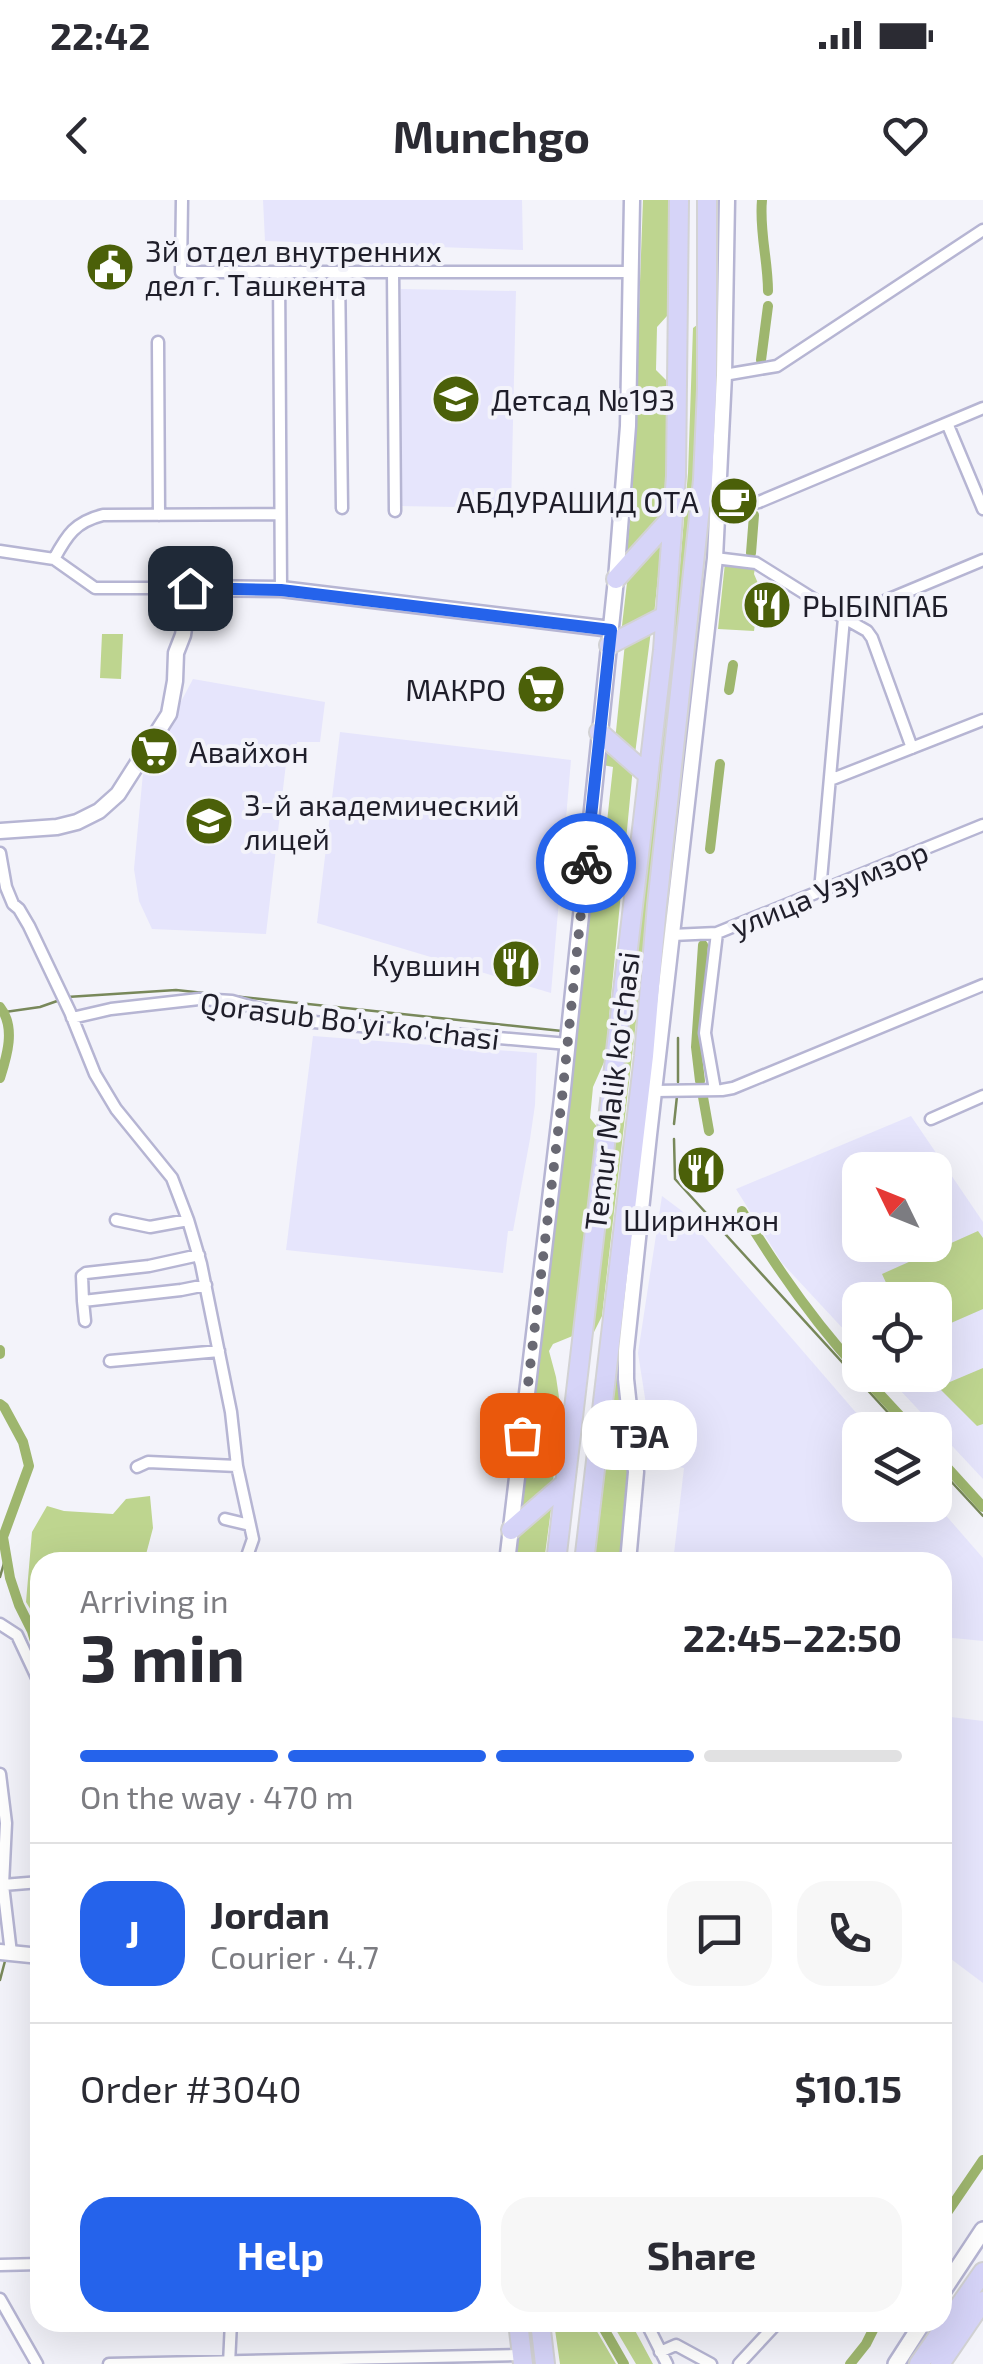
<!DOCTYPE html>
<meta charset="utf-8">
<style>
:root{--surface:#fff;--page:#f7f7f7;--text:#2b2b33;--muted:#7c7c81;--line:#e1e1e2;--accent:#2563eb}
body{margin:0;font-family:"Exo 2",sans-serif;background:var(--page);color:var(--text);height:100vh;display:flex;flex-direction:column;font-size:38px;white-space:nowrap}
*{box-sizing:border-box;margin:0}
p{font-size:32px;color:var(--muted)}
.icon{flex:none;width:55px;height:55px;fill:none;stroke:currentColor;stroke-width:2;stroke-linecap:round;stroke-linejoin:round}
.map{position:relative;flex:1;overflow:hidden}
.sheet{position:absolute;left:30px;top:1352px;width:922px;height:780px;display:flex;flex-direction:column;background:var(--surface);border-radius:30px;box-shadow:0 10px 40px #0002}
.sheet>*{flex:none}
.needle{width:65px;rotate:313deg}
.tools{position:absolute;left:842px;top:952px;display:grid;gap:20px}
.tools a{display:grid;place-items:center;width:110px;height:110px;border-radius:20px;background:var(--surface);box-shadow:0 10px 40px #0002;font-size:50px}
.pin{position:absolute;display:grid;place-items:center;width:85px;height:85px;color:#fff;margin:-42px;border-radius:20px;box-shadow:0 5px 15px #0006}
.courier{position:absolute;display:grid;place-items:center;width:100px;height:100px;margin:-50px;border:8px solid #2563eb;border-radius:50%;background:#fff;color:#222;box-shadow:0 2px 12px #0007}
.bubble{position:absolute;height:70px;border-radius:30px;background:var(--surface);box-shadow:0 10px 40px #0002;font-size:32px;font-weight:700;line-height:70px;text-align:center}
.headline em{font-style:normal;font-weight:700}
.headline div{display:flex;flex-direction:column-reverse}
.headline{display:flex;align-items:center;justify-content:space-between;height:170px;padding:0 50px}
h1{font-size:65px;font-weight:700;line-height:75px}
.bar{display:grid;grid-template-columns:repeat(4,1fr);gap:15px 10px;align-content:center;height:120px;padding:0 50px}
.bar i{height:12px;border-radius:8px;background:var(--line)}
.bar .current{background:var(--accent)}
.bar p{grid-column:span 4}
.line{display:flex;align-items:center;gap:25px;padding:0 50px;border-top:2px solid var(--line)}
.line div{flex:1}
.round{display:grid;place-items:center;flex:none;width:105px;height:105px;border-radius:30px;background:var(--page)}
.cta{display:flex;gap:20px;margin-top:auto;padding:20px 50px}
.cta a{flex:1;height:115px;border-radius:30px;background:var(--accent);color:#fff;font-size:40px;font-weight:700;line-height:115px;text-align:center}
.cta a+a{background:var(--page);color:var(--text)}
.status{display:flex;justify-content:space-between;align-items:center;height:70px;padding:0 50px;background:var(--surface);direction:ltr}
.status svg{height:28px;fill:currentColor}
header{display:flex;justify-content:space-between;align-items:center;height:130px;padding:0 50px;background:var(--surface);font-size:45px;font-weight:700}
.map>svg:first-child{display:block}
.built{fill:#e6e5fc;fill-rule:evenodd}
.green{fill:#bed58f}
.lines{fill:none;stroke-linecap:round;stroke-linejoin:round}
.stream{stroke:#78885a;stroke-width:2.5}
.canal{stroke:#9eb66e;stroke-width:10}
.minor-casing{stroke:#b6b5d3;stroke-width:15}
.tertiary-casing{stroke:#b6b5d3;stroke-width:19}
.secondary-casing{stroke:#b6b5d3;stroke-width:20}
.trunk-casing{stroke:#d2d2d4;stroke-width:22}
.minor{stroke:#fff;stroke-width:10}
.tertiary{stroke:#fff;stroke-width:14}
.secondary{stroke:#fff;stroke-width:15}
.trunk{stroke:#d6d4f8;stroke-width:18}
.done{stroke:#696973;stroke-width:10;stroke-dasharray:0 18}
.route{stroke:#2563eb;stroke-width:12}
.labels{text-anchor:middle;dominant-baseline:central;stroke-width:8;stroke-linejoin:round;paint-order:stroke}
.poi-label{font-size:30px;fill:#1f1e2a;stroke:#f3f3fa;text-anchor:start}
.street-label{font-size:30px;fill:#1f1e2a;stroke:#f3f3fa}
</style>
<div class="status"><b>22:42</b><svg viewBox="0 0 49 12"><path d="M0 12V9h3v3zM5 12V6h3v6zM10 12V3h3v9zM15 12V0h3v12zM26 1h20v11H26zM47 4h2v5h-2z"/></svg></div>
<header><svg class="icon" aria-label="back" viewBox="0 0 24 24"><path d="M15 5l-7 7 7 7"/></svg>Munchgo<svg class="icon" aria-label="heart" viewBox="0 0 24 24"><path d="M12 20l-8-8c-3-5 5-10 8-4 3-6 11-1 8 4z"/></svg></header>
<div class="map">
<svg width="983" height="2164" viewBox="0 0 983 2164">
<rect width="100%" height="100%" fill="#f3f3fa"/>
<path class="built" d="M263,0H522L523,50L265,41Z
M401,89L516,91L511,308L398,306Z
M193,479L325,502L320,542H297L296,556L287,555L266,734L152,729L139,701L134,669L143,573Z
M340,532L571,560L551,793L317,723Z
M313,836L537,853L535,905L530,939L513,1031H508L503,1073L286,1050Z
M911,916L983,1022V1279L886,1175H935V1100H860V1147L782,1063L736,989ZM860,970H935V1045H860Z
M662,996L682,1011L871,1230H860V1305H935V1303L983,1358V1441L943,1437L942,1362H673L684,1268L655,1262L638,1153Z
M943,1516L983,1521V1783L943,1753Z"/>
<path class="green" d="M643,0H671V108L667,116L657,127L656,170L672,186L663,321L626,360L632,300Z
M697,125L695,273L679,449L602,1116L590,1140L673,446L688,273L693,128Z
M662,338L654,415L621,434L628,374Z
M725,363L755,368L754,374L760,388L754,431L718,429Z
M651,431L635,554L615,541L625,443Z
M102,434H123L121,479L100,478Z
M605,553L620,558L633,567L605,860L593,887L590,918L598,928L575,1135L553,1144L549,1151L556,1177L560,1204L553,1282L521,1315L553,1044L591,689L600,686L613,567L603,565Z
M636,1028L621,1158L629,1275L621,1362H591L629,1034Z
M978,1031L983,1038V1109L935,1130V1100H894L882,1074Z
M983,1168V1224L977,1226L938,1187Z
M150,1296L153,1328L144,1362H40V1425L26,1402L32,1332L47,1306L64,1311L113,1314L126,1299Z
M552,1302L544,1362H513L517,1329Z
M554,2123H592L616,2164H560Z
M612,2123H631L653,2164H636Z"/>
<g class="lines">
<path class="stream" d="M67,797L176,790L562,831
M5,812L40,807L60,800
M678,882V838
M674,924L677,896
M674,939L675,979L904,1230
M935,1264L983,1316
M0,1377L6,1356
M0,1780L5,1761"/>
<path class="canal" d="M762,0C759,31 768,60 768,91
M761,160L768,106
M751,353L754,315
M729,490L733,465
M710,649L720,564
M0,807C16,827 7,856 0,878
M700,881L696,847L703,745
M703,897L709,931
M742,1011C777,1069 814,1122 860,1172
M0,1150V1154
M862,1175L913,1230
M0,1204L4,1207L23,1242L29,1266L3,1337L10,1378L19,1405L32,1431L40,1458
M935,1254L983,1307
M942,2020L983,1960
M600,2122L624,2164
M850,2164L866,2144L877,2122"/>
<g class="minor-casing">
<path id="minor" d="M182,0L181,72H631
M279,72L281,389
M339,72L342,308
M393,72L395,311
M158,142L159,315
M724,175L777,166L983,30
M947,223L983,309
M719,311L759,302L983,208
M0,351L54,359L95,388H190
M715,358L756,363L844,418L983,360
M54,359C67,335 75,322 103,315L279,314
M830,580L983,520
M0,653L6,687L13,704L19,709L29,726L70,812L95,874L116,909L172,978L188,1020L201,1064L231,1212L237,1266L253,1339L245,1362
M820,691L844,418L867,431L872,438L912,548
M672,735L717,733L983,625
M72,818L111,809L199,799L232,801L302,821L568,844
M715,890L705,833L717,733
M654,891L722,890L733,888L983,785
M931,919L983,896
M116,1020L150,1027L188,1020
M83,1101L82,1076L86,1073L149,1066L199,1055
M85,1121L83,1101L181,1090L206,1085
M110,1161L219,1151
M137,1267L148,1262L237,1266
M225,1319L250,1325
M0,1424L17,1435L40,1484
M0,1574L6,1623L3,1685L11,1753
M3,1685L40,1682
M0,2065L40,2064
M0,2099L37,2164
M646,2122L667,2164
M660,2152L676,2145L711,2164
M109,2164L522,2155
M229,2164L231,2122
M739,2164L778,2122"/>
</g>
<g class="tertiary-casing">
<path id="tertiary" d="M0,631L57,627L77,622L99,611L118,594L169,514L175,481L176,453L183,435L190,388L281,389L611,429
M507,1362L562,898L616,379L628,226L632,0
M628,1362L636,1272L626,1179V1151L649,935L715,358L724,175L727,0
M0,1752L40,1756"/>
</g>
<g class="secondary-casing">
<path id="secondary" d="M942,2092L983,2030
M896,2164L923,2122"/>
</g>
<g class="trunk-casing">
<path id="trunk" d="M616,379L673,316
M609,445L665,416
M599,532L648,575
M511,1330L564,1284
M556,1362L663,450L676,276L679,0
M584,1362L644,856L657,705L703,280L707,189V0
M518,2122L523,2164
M540,2122L545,2164
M919,2164L983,2072
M940,2164L983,2101"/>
</g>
<use href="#minor" class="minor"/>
<use href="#tertiary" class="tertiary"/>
<use href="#secondary" class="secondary"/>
<use href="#trunk" class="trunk"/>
</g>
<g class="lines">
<path class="done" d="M522,1235L562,898L586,663"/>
<path class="route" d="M190,388L281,390L611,430L586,663"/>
</g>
<defs>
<g id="civic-disc" transform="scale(2.5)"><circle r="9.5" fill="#4b6009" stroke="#f3f3fa"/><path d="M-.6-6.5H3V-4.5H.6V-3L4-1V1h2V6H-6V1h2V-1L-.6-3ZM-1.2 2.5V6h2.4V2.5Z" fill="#fff"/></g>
<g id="school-disc" transform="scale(2.5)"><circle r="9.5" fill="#4b6009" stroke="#f3f3fa"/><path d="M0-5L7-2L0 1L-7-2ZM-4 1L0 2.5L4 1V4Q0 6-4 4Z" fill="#fff"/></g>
<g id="cafe-disc" transform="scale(2.5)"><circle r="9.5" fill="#4b6009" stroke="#f3f3fa"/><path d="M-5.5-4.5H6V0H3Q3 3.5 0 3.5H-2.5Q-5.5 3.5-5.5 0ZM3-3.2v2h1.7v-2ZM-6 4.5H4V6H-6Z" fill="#fff"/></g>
<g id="restaurant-disc" transform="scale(2.5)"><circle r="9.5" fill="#4b6009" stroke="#f3f3fa"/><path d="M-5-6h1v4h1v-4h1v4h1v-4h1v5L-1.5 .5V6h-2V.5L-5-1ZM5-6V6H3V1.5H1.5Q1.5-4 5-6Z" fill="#fff"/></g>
<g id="supermarket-disc" transform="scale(2.5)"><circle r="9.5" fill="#4b6009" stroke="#f3f3fa"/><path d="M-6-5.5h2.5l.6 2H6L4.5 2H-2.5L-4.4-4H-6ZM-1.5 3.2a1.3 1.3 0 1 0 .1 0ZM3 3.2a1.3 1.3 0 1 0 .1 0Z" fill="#fff"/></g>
<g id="university-disc" transform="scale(2.5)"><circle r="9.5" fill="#4b6009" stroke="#f3f3fa"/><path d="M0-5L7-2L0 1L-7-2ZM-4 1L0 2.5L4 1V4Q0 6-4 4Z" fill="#fff"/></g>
</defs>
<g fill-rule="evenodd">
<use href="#civic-disc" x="110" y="67"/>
<use href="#school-disc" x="456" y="199"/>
<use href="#cafe-disc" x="734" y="301"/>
<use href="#restaurant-disc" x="767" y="405"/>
<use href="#supermarket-disc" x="541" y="489"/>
<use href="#supermarket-disc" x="154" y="551"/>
<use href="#university-disc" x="209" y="621"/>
<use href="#restaurant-disc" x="516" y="764"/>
<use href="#restaurant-disc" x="701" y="970"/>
</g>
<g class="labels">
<g class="poi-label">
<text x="145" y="50">3й отдел внутренних<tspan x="145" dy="34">дел г. Ташкента</tspan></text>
<text x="491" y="199">Детсад №193</text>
<text x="699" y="301" text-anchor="end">АБДУРАШИД ОТА</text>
<text x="802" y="405">РЫБINПАБ</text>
<text x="506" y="489" text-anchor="end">МАКРО</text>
<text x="189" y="551">Авайхон</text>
<text x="244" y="604">3-й академический<tspan x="244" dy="34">лицей</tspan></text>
<text x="481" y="764" text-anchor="end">Кувшин</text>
<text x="701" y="1019" text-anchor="middle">Ширинжон</text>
</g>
<g class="street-label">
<text transform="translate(829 688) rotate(-22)">улица Узумзор</text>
<text transform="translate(350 820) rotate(7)">Qorasub Bo'yi ko'chasi</text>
<text transform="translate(611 891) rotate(-83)">Temur Malik ko'chasi</text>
</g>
</g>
</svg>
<div class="tools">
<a><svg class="needle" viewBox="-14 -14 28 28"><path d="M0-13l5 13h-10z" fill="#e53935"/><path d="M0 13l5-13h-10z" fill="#7c7c81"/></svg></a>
<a><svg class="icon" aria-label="locate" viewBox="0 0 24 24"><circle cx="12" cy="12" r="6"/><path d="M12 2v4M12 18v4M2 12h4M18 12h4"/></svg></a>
<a><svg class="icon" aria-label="layers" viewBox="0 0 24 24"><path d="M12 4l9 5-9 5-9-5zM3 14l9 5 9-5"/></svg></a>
</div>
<div class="pin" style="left:522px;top:1235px;background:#ea580c"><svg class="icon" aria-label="bag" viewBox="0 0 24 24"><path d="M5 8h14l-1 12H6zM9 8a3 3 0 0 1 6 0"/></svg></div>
<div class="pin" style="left:190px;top:388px;background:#1f2937"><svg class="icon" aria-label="home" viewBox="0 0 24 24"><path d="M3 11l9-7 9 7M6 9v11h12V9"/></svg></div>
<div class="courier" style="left:586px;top:663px"><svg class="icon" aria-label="bike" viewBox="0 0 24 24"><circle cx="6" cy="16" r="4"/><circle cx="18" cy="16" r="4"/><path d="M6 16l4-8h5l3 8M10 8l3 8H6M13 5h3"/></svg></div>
<div class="bubble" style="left:582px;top:1200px;width:115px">ТЭА</div>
<section class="sheet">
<div class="headline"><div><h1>3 min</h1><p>Arriving in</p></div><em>22:45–22:50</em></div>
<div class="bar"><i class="current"></i><i class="current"></i><i class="current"></i><i></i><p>On the way · 470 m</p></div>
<div class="line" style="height:180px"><b class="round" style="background:var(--accent);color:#fff">J</b><div><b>Jordan</b><p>Courier · 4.7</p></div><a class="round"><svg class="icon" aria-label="chat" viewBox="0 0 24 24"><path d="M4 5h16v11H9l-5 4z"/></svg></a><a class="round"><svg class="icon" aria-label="phone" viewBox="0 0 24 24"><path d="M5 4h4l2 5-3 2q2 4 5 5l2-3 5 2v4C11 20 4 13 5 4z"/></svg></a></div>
<div class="line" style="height:130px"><div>Order #3040</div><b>$10.15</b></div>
<div class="cta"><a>Help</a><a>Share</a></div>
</section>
</div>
